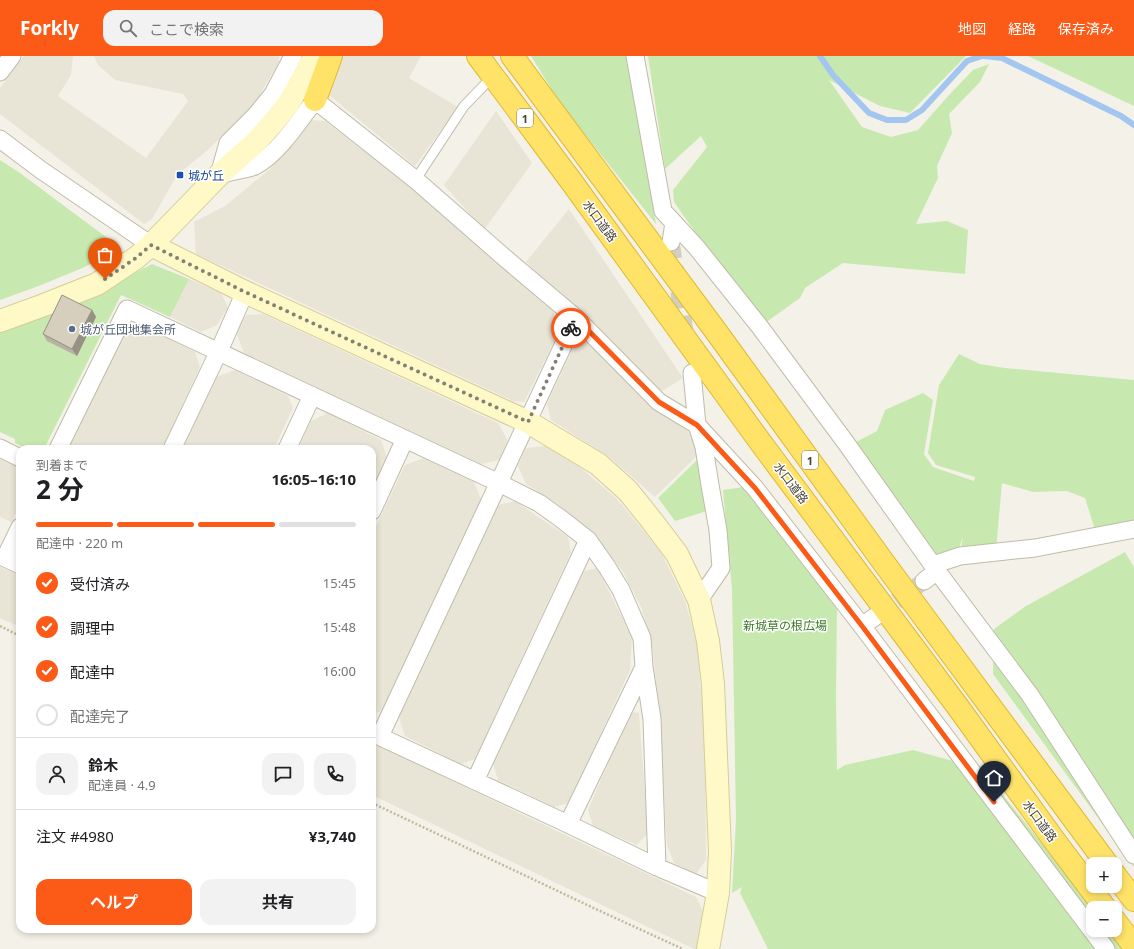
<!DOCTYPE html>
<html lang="ja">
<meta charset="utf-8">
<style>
:root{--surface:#fff;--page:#f2f2f2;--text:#202124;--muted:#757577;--line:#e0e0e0;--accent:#fc5a17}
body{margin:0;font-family:"Noto Sans","Noto Sans JP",sans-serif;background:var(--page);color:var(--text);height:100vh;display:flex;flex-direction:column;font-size:15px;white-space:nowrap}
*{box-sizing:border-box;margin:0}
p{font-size:13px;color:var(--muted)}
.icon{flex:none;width:22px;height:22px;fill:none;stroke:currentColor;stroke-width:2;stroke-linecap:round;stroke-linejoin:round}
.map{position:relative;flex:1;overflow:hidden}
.side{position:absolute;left:16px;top:389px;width:360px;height:488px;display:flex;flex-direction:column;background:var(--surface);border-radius:12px;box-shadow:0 2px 6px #0003}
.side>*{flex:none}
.fabs{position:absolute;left:1086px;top:801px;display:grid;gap:8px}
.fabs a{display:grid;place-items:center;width:36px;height:36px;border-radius:8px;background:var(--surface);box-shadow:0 2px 6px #0003;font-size:20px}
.pin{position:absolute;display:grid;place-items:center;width:34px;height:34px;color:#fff;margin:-41px -17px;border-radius:50% 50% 50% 0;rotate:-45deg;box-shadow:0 0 4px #0007}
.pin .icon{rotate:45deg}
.courier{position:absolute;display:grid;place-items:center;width:40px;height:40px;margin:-20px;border:3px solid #fc5a17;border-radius:50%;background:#fff;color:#222;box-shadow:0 1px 5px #0007}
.headline em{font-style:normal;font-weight:700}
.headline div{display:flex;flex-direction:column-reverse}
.headline{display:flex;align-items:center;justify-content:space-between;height:68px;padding:0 20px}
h1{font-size:26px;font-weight:700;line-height:30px}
.bar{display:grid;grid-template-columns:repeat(4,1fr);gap:6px 4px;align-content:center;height:48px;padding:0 20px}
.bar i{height:5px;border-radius:3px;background:var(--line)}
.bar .current{background:var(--accent)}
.bar p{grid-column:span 4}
.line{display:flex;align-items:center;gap:10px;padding:0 20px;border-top:1px solid var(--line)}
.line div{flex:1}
.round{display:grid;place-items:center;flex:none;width:42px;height:42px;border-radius:12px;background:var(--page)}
ol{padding:0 20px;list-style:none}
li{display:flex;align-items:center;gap:12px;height:44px}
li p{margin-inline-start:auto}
li .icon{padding:4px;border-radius:50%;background:var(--accent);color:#fff;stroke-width:4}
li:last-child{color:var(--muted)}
li i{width:22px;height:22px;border:2px solid var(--line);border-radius:50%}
.cta{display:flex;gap:8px;margin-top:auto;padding:8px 20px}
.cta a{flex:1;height:46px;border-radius:12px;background:var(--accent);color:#fff;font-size:16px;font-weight:700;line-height:46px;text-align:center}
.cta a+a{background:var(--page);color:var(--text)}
header{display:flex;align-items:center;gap:24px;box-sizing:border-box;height:56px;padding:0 20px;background:var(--accent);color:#fff}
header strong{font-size:19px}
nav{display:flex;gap:22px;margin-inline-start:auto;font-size:14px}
.search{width:280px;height:36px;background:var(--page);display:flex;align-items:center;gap:10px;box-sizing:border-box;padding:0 14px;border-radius:12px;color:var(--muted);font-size:15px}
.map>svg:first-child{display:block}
.residential{fill:#e8e5d6}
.green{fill:#c7e9b0}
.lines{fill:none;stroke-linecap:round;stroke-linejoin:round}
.stream{stroke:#a3c6f1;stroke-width:6}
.street-tunnel{stroke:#d1cfc4;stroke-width:17;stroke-dasharray:17 8;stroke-linecap:butt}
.lane-casing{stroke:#c0bbaa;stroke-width:11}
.street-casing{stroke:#c0bbaa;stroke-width:19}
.secondary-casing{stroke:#d4cd97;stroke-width:24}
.highway-casing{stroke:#dfb936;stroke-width:24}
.path{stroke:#c2b99b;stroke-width:2.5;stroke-dasharray:2 2;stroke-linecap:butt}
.lane{stroke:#fff;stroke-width:9}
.street{stroke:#fff;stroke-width:17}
.secondary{stroke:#fff9c7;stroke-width:22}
.highway{stroke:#ffe268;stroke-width:22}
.wall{fill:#b8b2a3}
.shaded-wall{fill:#969184}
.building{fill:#d6cfbd;stroke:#969184}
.done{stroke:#848074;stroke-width:4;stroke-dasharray:0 7.2}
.route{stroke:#fc5a17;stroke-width:5}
.transit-dot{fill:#1a4fb4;stroke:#fff;stroke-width:1.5}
.service-dot{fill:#5c6f8a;stroke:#fff;stroke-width:1.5}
.labels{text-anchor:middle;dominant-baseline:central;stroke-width:3;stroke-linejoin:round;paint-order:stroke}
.shield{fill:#fff;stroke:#7e7b72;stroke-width:1}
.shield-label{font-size:11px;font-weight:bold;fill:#474336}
.transit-label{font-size:12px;fill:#164399;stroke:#fff;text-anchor:start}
.street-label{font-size:12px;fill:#474336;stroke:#fff}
.service-label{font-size:12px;fill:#4e5e75;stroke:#fff;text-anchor:start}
.park-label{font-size:12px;fill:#3c7a28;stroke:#fff}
</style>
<header>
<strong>Forkly</strong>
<div class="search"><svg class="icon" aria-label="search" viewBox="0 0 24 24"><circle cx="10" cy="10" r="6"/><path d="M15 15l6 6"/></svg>ここで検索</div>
<nav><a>地図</a><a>経路</a><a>保存済み</a></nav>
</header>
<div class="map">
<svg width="1134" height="893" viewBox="0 0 1134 893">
<rect width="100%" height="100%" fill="#f4f2e8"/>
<path class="residential" d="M24,0H73L71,19L58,40L146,102L188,45L183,38L115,24L98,9L94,0H279V6L251,54L237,65L209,93L177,119L152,163L144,168L0,58V32Z
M341,0H421L409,22L458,51L415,110L329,39V29Z
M496,55L532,107L484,174L444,129Z
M310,64L325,65L425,142L554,256L555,284L524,346L513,345L196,198L194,166L225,150L270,113Z
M569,153L683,322L659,337L526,206Z
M189,223L221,237L228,251L217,269L201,276L170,261Z
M263,258L498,367L508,385L499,404L481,408L244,297L236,276L246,259Z
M146,271L195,296L200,311L162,393H67L125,275Z
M578,281H588L646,342L693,380L698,399L655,441L609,401L551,364L547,348Z
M235,314L288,340L293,352L274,393H182L216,321Z
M328,357L381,384L387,401L372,434V393H298L311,365Z
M545,390L576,408L616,442L661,496L685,545L697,588L705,684L706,804L696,818L674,807L667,789L659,661L653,595L642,553L623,516L595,479L558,448L526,428L518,410L526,392Z
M424,402L474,426L481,443L382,655L372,658V479L405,409Z
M0,403L20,412V448L12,466L0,461Z
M515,445L568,481L571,496L475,703L461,708L405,680L399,662L498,449Z
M0,511L20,520V571L0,562Z
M597,512L632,581L630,614L569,747L554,751L498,724L492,705L584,515Z
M630,656L639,657L648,777L637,789L593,770L588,754Z
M372,687L696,841L705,859L697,893H694L372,739Z"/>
<path class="green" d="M531,0H629L656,168L560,47Z
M648,0H966L910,57L880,50L829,24L862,71L891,81L918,74L949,39L973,14L989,8L980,26L949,58L952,77L937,110L938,122L916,168L947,165L968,174L965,218L843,207L805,232L800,242L765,267L752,257L674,146L673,134L707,91L701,80L665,113Z
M1028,0H1134V50Z
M0,104L20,117L110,184L109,196L85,211L36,231L0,244Z
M152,208L189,223L170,261L121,239L44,393H27L15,387V383L0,376V275L91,240Z
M959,298L980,308L1005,312L1134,324V465L1096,477L1085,442L1067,435L1033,436L1002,427L996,494L960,497L963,480L957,499L939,503L852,388L877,375L885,354L923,337L933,344L924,398L933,411L974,425L975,421L936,409L928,397L939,329Z
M699,402L707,455L675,465L658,442Z
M744,431L837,551L836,641L837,714L845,709L913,694L982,713L1094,852H1093V874H1112L1127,893H768L740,837L742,831L732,837L736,764L732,533L723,434Z
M1125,496L1134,511V811L993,618L994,573L1026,550Z"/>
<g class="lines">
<path class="stream" d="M820,0L833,19L869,57L887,64H906L922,54L967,5L982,0
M984,0L1002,2L1121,60L1134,69"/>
<path class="street-tunnel" d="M671,186L686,282
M876,560L924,525"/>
<g class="lane-casing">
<path id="lane" d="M416,123L464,50L493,20"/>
</g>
<g class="street-casing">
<path id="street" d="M293,0L273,38L256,59L228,87L219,119C228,116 247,113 255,110C279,97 299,65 315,44L417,125L505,202L576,262L659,346L697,369L755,432L862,570L1106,893
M635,0L663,155L697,192L760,271L846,387L937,515L1030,639L1134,799
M0,16L12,0
M0,83L41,114L151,189
M671,186L674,167
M692,317L697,369L704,391L710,429L718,474L721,512L699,544
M0,392L20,402
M58,393L127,253L499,427L539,447L560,462L588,484L607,511L621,534L642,582L644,611L652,663L657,811
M172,393L219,295L245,236
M287,393L312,340
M372,455L405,383
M20,471L5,502L20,509
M933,509L960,500L1035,492L1134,473
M924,525L937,515
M862,570L876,560
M372,677L568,768L657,811L718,837
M380,680L576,262
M475,725L588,484
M568,768L644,611"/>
</g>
<g class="secondary-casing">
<path id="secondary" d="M151,189L245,236L528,366L598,408L628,435L652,465L677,498L699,544L708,585L713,628L720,795L718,837L708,893
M0,265L44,249L97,228L136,202L151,189L219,119L255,87L273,67L289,47L309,11L315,0"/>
</g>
<g class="highway-casing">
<path id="highway" d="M478,0L571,125L761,387L958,651L1054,784L1105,852
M512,0L715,274L884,507L1107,808
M315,44L331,0
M1115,819L1134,844
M1115,865L1134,890"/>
</g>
<path class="path" d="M0,570L20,580
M372,747L600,855L683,893"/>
<use href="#lane" class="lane"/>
<use href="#street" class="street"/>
<use href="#secondary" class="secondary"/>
<use href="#highway" class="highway"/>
</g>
<path class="wall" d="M92,254L96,261L77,300L47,285L43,278Z"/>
<path class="shaded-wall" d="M92,254L96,261L77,300L72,293Z"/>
<path class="building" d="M62,239L92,254L72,293L43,278Z"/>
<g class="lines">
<path class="done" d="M105,223L136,202L151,189L245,236L528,366L571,272"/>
<path class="route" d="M571,272L576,262L659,346L697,369L755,432L862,570L994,746"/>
</g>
<rect class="transit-dot" x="176" y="115" width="8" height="8" rx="2"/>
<circle class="service-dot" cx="72" cy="273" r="4"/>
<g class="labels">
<g class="shield">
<rect x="517" y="53" width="16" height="18" rx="3"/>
<rect x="802" y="395" width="16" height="18" rx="3"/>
</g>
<g class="shield-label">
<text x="525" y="62">1</text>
<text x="810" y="404">1</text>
</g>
<g class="transit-label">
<text x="188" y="119">城が丘</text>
</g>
<g class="street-label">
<text transform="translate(600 165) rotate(54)">水口道路</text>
<text transform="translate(791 427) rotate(53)">水口道路</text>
<text transform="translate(1040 765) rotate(54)">水口道路</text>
</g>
<g class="service-label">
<text x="80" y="273">城が丘団地集会所</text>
</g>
<g class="park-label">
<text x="785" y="569">新城草の根広場</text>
</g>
</g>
</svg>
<div class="fabs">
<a>+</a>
<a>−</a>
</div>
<div class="pin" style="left:105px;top:223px;background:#ea580c"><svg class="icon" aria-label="bag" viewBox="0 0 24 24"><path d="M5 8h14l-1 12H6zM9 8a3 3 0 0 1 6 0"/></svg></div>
<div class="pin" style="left:994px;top:746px;background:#1f2937"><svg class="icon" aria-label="home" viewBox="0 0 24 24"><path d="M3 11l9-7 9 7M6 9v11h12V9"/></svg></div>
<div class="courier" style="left:571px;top:272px"><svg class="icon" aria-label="bike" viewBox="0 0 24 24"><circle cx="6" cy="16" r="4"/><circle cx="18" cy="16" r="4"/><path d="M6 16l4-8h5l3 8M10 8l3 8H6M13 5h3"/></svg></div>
<section class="side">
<div class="headline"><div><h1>2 分</h1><p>到着まで</p></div><em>16:05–16:10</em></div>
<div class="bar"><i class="current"></i><i class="current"></i><i class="current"></i><i></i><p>配達中 · 220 m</p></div>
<ol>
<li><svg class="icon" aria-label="check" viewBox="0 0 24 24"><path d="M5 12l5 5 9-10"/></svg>受付済み<p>15:45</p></li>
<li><svg class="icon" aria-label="check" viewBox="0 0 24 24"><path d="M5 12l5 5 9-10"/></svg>調理中<p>15:48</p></li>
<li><svg class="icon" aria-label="check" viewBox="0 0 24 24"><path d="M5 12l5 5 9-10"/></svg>配達中<p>16:00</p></li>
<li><i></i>配達完了</li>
</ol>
<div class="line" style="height:72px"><a class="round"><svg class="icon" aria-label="person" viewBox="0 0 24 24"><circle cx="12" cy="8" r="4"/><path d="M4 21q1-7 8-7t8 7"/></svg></a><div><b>鈴木</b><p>配達員 · 4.9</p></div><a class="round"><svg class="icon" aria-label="chat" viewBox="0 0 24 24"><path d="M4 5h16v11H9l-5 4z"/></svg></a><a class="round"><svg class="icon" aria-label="phone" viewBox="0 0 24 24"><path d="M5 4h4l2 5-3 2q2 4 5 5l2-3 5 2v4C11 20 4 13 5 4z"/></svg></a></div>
<div class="line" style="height:52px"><div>注文 #4980</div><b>¥3,740</b></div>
<div class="cta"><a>ヘルプ</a><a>共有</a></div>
</section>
</div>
